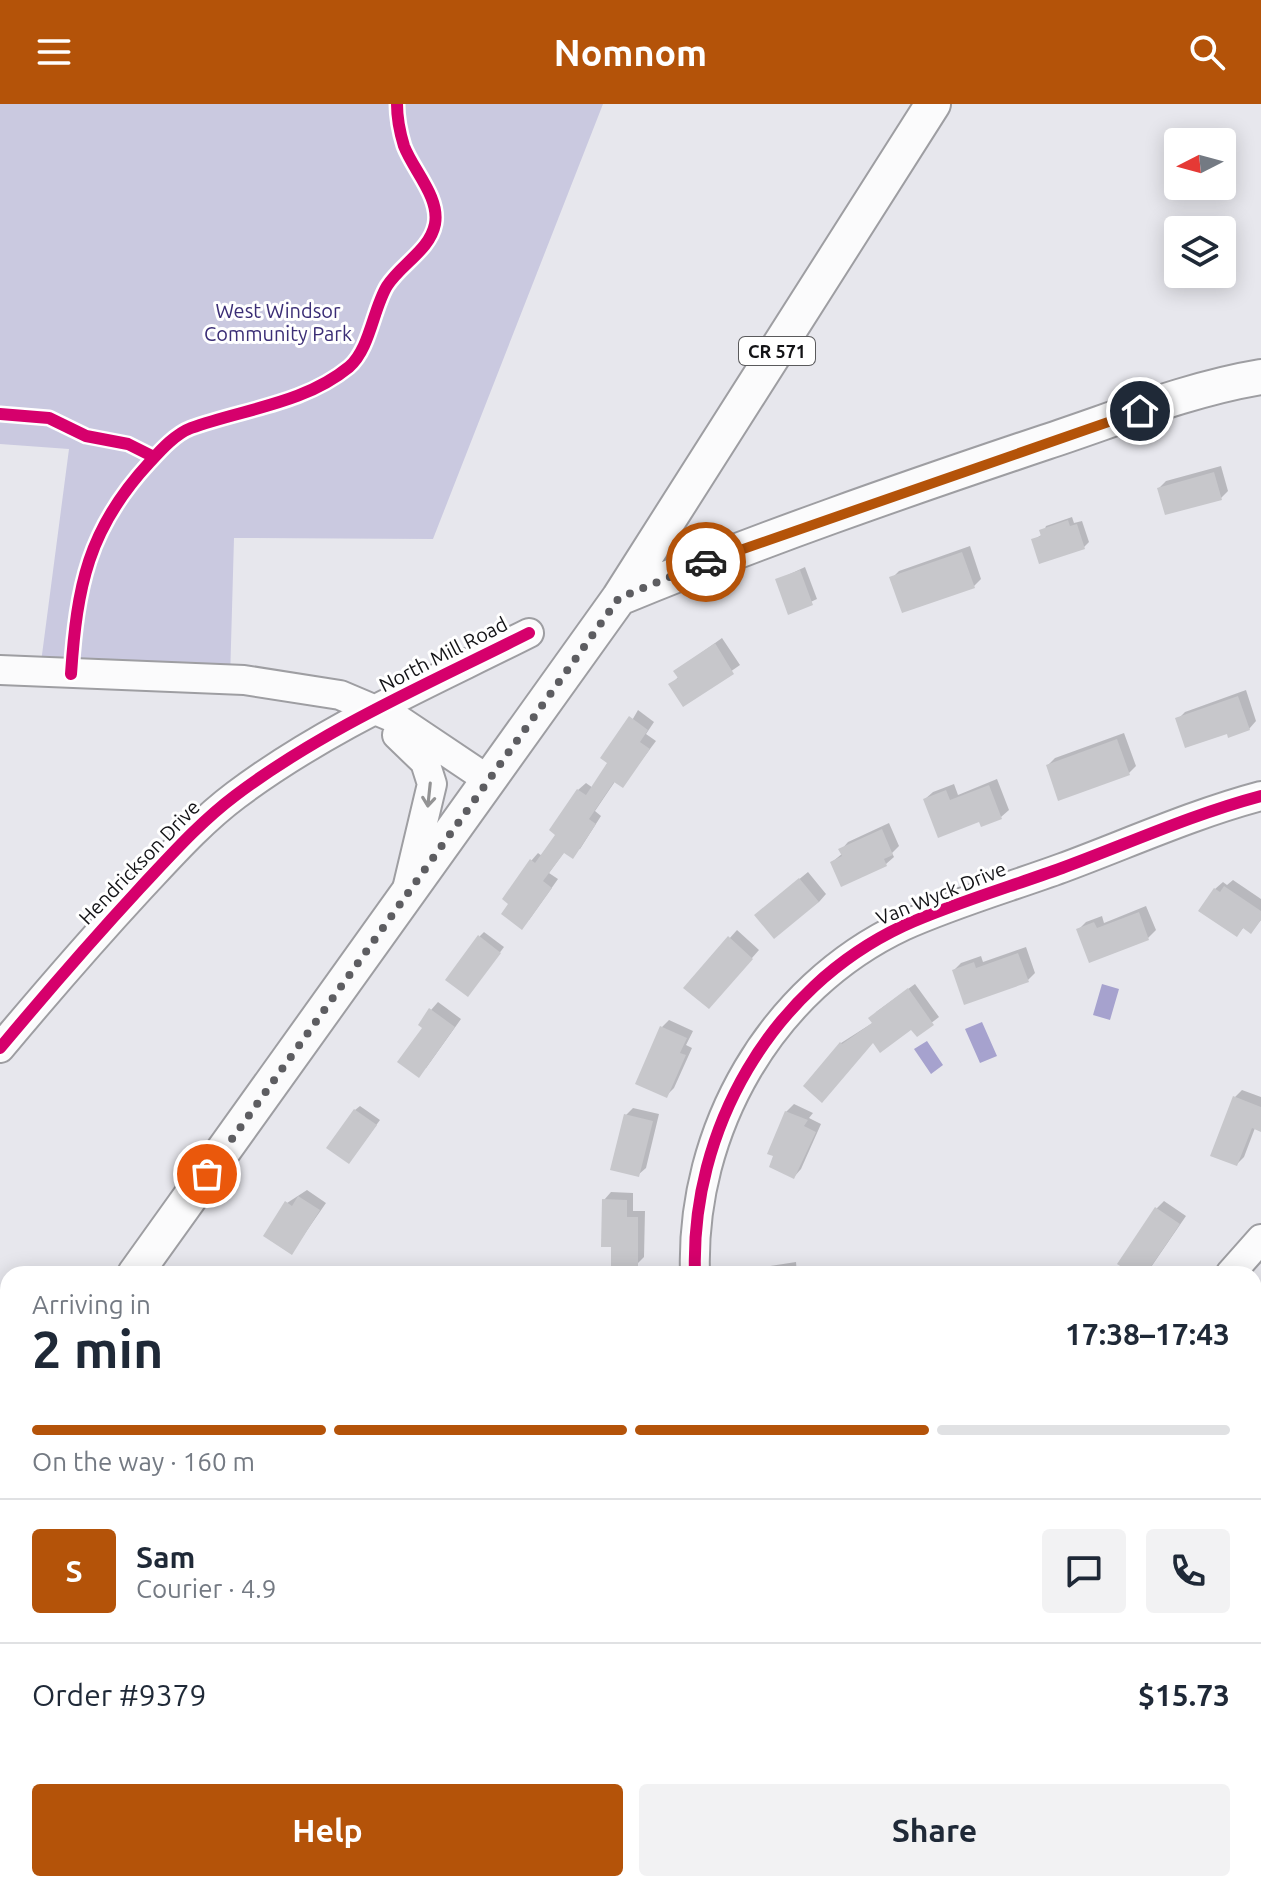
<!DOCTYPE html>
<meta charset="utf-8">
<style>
:root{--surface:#fff;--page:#f2f2f3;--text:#1f2937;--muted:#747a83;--line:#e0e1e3;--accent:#b45309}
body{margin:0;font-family:Ubuntu,sans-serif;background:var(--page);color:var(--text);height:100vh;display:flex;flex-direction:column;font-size:30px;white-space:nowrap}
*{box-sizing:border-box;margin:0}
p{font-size:26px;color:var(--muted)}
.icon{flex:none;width:44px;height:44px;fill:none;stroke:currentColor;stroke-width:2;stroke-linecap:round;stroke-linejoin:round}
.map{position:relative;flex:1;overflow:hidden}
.sheet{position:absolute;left:0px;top:1162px;width:1262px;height:626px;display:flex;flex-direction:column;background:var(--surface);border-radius:24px 24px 0 0;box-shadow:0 4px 20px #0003}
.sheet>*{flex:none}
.needle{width:52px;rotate:264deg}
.tools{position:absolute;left:1164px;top:24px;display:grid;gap:16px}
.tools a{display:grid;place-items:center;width:72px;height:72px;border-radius:8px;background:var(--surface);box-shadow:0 4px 20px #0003;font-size:40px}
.pin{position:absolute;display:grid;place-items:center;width:68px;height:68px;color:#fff;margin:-34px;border:4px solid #fff;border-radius:50%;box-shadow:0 2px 8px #0007}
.courier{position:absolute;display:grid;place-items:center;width:80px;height:80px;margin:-40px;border:6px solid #b45309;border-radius:50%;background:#fff;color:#222;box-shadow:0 2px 10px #0007}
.head em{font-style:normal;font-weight:600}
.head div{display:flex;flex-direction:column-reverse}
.head{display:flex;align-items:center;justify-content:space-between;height:136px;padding:0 32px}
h1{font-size:52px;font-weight:600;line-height:60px}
.bar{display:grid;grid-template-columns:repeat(4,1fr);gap:12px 8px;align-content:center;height:96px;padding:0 32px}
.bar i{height:10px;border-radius:6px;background:var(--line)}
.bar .current{background:var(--accent)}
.bar p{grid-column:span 4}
.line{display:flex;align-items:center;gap:20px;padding:0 32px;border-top:2px solid var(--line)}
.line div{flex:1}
.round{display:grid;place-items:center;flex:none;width:84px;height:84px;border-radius:8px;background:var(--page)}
.button{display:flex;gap:16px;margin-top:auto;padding:16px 32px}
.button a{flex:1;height:92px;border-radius:8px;background:var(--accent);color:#fff;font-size:32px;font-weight:600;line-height:92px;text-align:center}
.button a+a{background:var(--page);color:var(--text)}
header{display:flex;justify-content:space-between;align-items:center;height:104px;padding:0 32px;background:var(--accent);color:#fff;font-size:36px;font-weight:600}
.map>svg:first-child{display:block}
.green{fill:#cac9e0}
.forest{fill:#c8c6eb}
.water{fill:#a6a2ce}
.shadow{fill:#0003}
.building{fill:#c7c7cb}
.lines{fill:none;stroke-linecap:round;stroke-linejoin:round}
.minor-casing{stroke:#9e9ea2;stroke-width:32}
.major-casing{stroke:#9e9ea2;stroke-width:38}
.minor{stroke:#fbfbfc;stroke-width:28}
.major{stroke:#fbfbfc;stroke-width:34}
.cycleway-casing{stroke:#fff;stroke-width:17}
.cycleway{stroke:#d6006c;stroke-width:12}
.oneway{stroke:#939394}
.done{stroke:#5d5d61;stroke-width:8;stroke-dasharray:0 14.4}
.route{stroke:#b45309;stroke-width:10}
.labels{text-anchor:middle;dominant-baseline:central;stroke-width:6;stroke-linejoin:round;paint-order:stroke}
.shield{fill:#fff;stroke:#5a5a5c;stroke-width:2}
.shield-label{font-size:18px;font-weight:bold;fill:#131316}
.park-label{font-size:20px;fill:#3b2e76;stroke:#fff}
.street-label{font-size:20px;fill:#131316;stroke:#fff}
</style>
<header><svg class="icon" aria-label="menu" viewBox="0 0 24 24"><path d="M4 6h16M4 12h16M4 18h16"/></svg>Nomnom<svg class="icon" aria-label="search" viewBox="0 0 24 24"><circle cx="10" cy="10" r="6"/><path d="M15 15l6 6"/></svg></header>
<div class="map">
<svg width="1261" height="1787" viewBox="0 0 1261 1787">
<rect width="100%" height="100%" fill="#e7e7ed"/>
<path class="green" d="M0,0H603L433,435L234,434L230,576L40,566L69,345L0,340Z"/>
<path class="forest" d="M0,1730L8,1738V1780H46L53,1787H0Z"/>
<path class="water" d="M1102,880L1119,885L1110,916L1093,911Z
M982,918L997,952L980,959L965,925Z
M927,937L943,961L931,970L914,945Z"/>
<path class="shadow" d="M1221,362L1228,387L1221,394L1159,384L1166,377Z
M1072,413L1074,419L1082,417L1089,438L1084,443L1033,436L1043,430L1046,422Z
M970,442L981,475L974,482L892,474L899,467Z
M805,463L817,495L789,508L777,476Z
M722,534L740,561L684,600L671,581L679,572L676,567Z
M1246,586L1256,617L1249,625L1228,627L1178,615L1185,608Z
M638,606L654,618L646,630L656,637L623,681L616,676L595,707L601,712L580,745L565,747L549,769L558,775L529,816L531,757L538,749L542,752L558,730L578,686L586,679L593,684Z
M1124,629L1136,662L1128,670L1048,661L1055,654Z
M997,675L1009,706L1001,713L980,715L925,695L933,688L954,680L958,691Z
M889,719L899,742L892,749L894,753L886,760L842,781L832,758L843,749L841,746L848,738Z
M808,768L826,790L819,798L764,804Z
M1233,776L1261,795V816L1251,828L1244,823L1237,831L1215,785L1223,778L1227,781Z
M1146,802L1156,826L1148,834L1090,856L1078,826L1086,818L1102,812L1104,819Z
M737,826L759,846L716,895L685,884Z
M484,828L504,843L472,886L480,832Z
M1026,843L1035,869L1027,877L954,866L961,859L981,852L983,858Z
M915,880L939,913L917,930L912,923L873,936L828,990L841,939L874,918L876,908Z
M438,898L461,915L426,964L424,923L431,906Z
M669,916L693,927L686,941L692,944L674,984L667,991L662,923Z
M1242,986L1261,993V1021L1255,1024L1244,1053L1237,1060L1235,993Z
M794,1000L813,1009L809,1014L821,1020L801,1065L794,1073L786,1008Z
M360,1002L380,1016L353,1053L355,1006Z
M633,1004L659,1010L646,1064L638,1071L626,1011Z
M307,1086L326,1099L292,1148L287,1099Z
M611,1088L633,1089V1107H645L644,1153L637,1160L613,1141L604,1096Z
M1164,1097L1186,1112L1149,1166L1136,1170L1157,1104Z
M796,1158L797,1170H751L758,1164Z
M1254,1358H1261V1433L1254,1434Z
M4,1607L8,1610V1651L0,1645V1612Z
M1261,1679V1715H1259L1257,1683Z
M222,1780H273L272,1787H236L221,1784Z
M330,1780H381L382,1785L331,1787Z
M425,1780H482V1782L478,1787H425Z"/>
<path class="building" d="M1214,368L1222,396L1165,411L1157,384Z
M1068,416L1070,422L1077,420L1085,445L1039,460L1031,435L1041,432L1039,426Z
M962,448L975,484L902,509L889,473Z
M800,466L813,501L788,511L775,475Z
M715,539L734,570L683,603L668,580L678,574L673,567Z
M1238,592L1250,626L1228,634L1227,630L1185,644L1175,614Z
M629,612L648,626L640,638L650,645L623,684L614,678L589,715L596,720L573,755L564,749L543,777L552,784L522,826L501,810L508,800L502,795L530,755L535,759L555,731L549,726L577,685L586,691L607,659L600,654Z
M1117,635L1130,671L1058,697L1046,661Z
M989,681L1002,715L981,723L979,718L938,734L923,695L946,686L950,696Z
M882,725L893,751L884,755L887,762L841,783L830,758L842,752L838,745Z
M799,774L819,798L774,835L754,811Z
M1224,782L1261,807V816L1251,830L1243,824L1237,833L1198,807L1214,784L1220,788Z
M1139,808L1149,836L1089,859L1076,825L1094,818L1097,824Z
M478,831L501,849L468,893L445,876Z
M728,832L753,855L709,905L683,884Z
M1018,849L1029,878L964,901L952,866L974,858L976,864Z
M908,884L934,921L917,933L911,926L880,949L873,939L822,999L803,982L840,938L842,940L872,919L868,914Z
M429,904L455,923L419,974L397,958L422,924L418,921Z
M660,922L687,934L680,949L686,951L667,994L635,980Z
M1233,992L1261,1003V1028L1252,1024L1237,1062L1210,1052Z
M354,1005L377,1021L349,1060L326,1044Z
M785,1007L808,1016L804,1022L816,1028L794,1075L769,1063L773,1052L767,1050Z
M624,1010L653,1017L639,1073L610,1066Z
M298,1092L320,1106L292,1151L263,1132L285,1097L292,1102Z
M602,1095L627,1096V1113H638V1162H611V1143H601Z
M1155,1103L1180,1120L1146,1170H1133L1117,1160Z"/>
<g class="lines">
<g class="minor-casing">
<path id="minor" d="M0,566L244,576L340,591L399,616L490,677
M397,631L425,658L432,680L408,781
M0,944C46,889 92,836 140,784C171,751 200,718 236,691C325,624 430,579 529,529
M695,1170C690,1026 771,884 903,822C954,799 1010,783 1062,764C1127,740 1193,710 1261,692
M1230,1170L1261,1135
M0,1529L8,1535
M1254,1621H1261"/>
</g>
<g class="major-casing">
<path id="major" d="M619,494C759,436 903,386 1046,338C1116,315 1188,285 1261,273
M135,1170L619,494L933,0
M0,1359L8,1348"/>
</g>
<use href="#minor" class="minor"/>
<use href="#major" class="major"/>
<g class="cycleway-casing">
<path id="cycleway" d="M0,310L49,314L86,332L128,340L154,353
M71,570C77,482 88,425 149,359C160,347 175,330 191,324C243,305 304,300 349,263C370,245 373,205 387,182C401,160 430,146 435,120C440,93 413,66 404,42C400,29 397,14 397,0
M0,944C46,889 92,836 140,784C171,751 200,718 236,691C325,624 430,579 529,529
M695,1170C690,1026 771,884 903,822C954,799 1010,783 1062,764C1127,740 1193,710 1261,692"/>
</g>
<use href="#cycleway" class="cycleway"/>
</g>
<defs><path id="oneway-shaft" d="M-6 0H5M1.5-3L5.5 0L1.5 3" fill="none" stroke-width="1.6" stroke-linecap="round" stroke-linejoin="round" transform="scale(2)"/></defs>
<use class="oneway" href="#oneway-shaft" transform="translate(429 691) rotate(96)"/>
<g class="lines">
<path class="done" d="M207,1070L619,494L706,458"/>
<path class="route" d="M706,458L1140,307"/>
</g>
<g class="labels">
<rect class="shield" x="739" y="233" width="76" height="28" rx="6"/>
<g class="shield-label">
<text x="777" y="247">CR 571</text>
</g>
<g class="park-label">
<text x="278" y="206">West Windsor<tspan x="278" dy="23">Community Park</tspan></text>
</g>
<g class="street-label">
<text transform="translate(443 550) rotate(-27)">North Mill Road</text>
<text transform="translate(139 758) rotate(-46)">Hendrickson Drive</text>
<text transform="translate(941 789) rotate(-22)">Van Wyck Drive</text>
</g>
</g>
</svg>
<div class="tools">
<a><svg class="needle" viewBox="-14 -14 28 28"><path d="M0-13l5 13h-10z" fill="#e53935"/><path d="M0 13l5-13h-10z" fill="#747a83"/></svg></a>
<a><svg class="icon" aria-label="layers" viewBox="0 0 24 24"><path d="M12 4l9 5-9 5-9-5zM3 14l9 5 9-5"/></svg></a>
</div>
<div class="pin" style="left:207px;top:1070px;background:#ea580c"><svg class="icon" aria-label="bag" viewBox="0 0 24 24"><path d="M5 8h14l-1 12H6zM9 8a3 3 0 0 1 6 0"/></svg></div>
<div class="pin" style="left:1140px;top:307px;background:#1f2937"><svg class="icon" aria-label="home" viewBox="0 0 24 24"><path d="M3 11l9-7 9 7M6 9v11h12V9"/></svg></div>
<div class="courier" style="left:706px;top:458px"><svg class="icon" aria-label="car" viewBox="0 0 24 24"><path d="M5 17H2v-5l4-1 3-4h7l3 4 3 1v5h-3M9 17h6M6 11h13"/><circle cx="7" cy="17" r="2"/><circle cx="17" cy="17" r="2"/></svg></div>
<section class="sheet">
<div class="head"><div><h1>2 min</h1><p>Arriving in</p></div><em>17:38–17:43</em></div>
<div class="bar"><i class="current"></i><i class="current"></i><i class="current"></i><i></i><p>On the way · 160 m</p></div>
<div class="line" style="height:144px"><b class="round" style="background:var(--accent);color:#fff">S</b><div><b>Sam</b><p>Courier · 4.9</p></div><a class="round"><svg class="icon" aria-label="chat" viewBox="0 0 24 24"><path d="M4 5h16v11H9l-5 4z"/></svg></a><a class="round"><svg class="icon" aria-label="phone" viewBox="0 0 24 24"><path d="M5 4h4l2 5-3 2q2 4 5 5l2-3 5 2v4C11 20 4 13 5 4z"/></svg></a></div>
<div class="line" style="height:104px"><div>Order #9379</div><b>$15.73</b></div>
<div class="button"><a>Help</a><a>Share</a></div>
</section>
</div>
